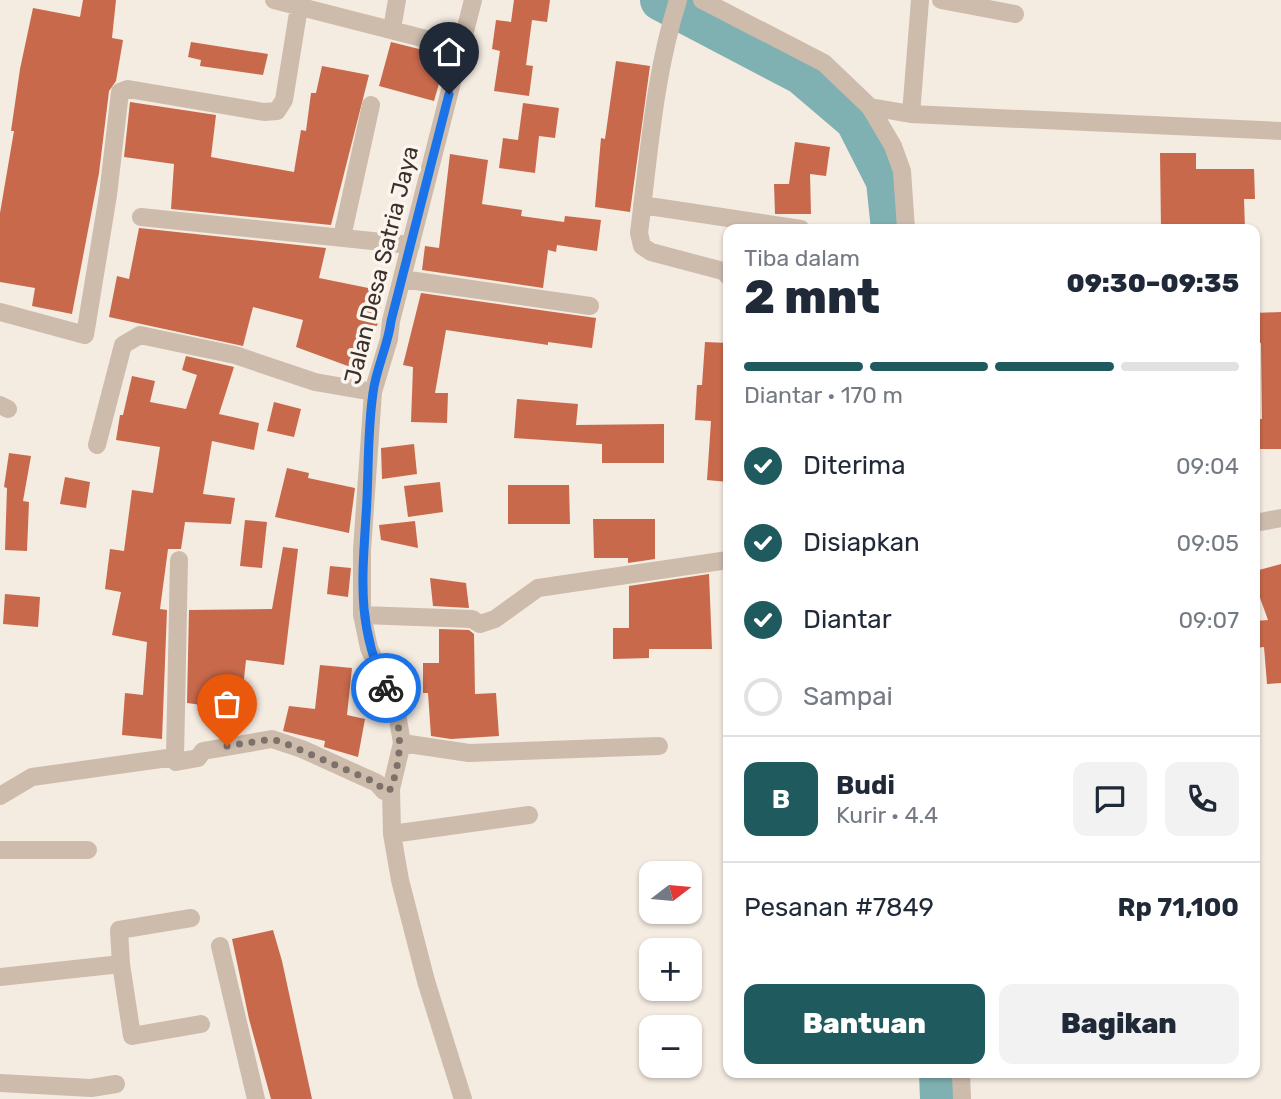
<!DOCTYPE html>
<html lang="id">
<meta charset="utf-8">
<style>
:root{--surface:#fff;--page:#f2f2f3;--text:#1f2937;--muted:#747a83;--line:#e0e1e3;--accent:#1f5a5e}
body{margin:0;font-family:Rubik,sans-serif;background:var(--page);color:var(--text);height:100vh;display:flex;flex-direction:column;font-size:26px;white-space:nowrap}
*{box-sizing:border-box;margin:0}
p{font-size:23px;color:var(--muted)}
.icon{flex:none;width:38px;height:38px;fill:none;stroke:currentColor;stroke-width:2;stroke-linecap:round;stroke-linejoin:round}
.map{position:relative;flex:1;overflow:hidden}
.details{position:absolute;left:723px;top:224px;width:537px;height:854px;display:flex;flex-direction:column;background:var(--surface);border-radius:14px;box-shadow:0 2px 5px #0004}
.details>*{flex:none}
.needle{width:46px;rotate:74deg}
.controls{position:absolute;left:639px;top:861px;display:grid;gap:14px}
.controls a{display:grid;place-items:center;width:63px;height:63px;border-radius:14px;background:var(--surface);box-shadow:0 2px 5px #0004;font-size:35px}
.pin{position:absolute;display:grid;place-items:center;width:60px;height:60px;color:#fff;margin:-72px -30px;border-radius:50% 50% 50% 0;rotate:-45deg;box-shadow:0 0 7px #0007}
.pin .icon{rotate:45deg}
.courier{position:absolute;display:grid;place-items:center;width:70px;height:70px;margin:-35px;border:5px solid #1a73e8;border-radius:50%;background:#fff;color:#222;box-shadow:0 2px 9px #0007}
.overview em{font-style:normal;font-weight:800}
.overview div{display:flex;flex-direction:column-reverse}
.overview{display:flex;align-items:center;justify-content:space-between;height:119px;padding:0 21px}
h1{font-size:46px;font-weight:800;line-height:52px}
.bar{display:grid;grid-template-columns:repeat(4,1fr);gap:10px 7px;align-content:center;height:84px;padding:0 21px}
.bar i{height:9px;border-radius:5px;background:var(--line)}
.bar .active{background:var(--accent)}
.bar p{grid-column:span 4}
.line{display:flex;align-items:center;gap:18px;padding:0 21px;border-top:2px solid var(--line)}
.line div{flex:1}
.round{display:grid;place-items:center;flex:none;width:74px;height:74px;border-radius:14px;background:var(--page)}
ol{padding:0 21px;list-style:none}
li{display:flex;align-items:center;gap:21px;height:77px}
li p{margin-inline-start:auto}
li .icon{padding:7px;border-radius:50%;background:var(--accent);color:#fff;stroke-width:4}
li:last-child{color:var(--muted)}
li i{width:38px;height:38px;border:4px solid var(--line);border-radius:50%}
.button{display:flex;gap:14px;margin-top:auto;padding:14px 21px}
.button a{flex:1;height:80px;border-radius:14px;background:var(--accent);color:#fff;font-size:28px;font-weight:800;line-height:80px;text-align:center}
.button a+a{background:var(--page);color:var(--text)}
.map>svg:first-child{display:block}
.green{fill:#b8c4a0}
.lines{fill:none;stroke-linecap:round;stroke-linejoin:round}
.river{stroke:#7fb0b2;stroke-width:42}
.building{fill:#c8694b}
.minor{stroke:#cdbbac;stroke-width:18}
.done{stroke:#7c716b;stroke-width:7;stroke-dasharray:0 12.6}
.route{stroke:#1a73e8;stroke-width:9}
.labels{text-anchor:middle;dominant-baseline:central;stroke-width:7;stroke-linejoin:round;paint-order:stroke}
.street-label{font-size:23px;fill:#3b302b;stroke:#fbf5ee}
</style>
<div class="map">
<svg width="1281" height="1099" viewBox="0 0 1281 1099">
<rect width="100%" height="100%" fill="#f4ebe1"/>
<path class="green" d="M661,0H702L830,67L893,146L906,229H892L887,181L856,120L802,74Z"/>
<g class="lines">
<path class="river" d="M661,0L802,74L856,120L887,181L892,229
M940,1073L941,1099"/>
</g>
<path class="building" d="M83,0H116L112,38L123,40L116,81L109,91L99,173L72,314L32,306L35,288L0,282V213L14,131H11L20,69L33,8L80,17Z
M514,0H550L547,22L532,20L526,65L533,66L529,96L494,91L500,51L492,49L496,20L511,22Z
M191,42L268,54L263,75L200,66L201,60L188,57Z
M391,42L447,56L434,101L379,86Z
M616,61L650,66L630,212L595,207L601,138L605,139Z
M322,66L369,75L331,225L171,209L174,164L124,157L130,102L216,115L211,157L294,172L301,130L306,131L311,93H316Z
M523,103L559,108L555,138L539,136L535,173L499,168L503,138L518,140Z
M795,142L830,147L826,176L810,174L811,214H775L774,184H789Z
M1160,153H1196V169H1254L1255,199H1244L1245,229H1161Z
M450,154L488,160L482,204L522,210L521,216L564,222L565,216L601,220L597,251L557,245L556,252L548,250L543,288L422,270L425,246L439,248Z
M139,228L326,248L319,278L383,291L377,326L371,325L356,369L296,347L303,320L253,307L243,346L109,317L117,276L129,279Z
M421,293L596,318L592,348L548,342V345L446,330L435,393H448L447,423L411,422L413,367L403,365Z
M1281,312V449H1255V419H1262L1261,343H1255V313Z
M705,342L728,343V482L707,480L711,421L695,420L697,385H702Z
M186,356L234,367L219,414L259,423L254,450L212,441L203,494L235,498L231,524L185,522L181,549H168L160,609L167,610L162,739L122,735L125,693L143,695L147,642L112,635L121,592L105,589L110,549L124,551L132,490L153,493L160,447L116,440L120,415H123L132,376L155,381L150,402L186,409L197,375L182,370Z
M517,399L578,404L576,425L664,424V463H602V444L514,438Z
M274,402L301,409L294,437L267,431Z
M414,444L417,474L382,479L381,448Z
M9,453L31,456L23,501L29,502L27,551L5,550L7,488L4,487Z
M287,468L309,473L308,478L355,488L349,533L275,517Z
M65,477L90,482L86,508L60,504Z
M440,482L443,512L408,517L404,486Z
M508,485H569L570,524H508Z
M593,519H655V559L628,563V558H594Z
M245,520L267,522L262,568L240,566Z
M415,521L418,548L381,540L379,525Z
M283,547L298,549L284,665L246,660L241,706L224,704V708L187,703L189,610L272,609Z
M1281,564V683L1267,684L1264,647L1255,648V621L1268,620L1255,584V571Z
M330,566L351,568L348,597L327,594Z
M709,574L712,649H649V658L613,659V628H629V586Z
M430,578L466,583L469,608L433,606Z
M5,594L40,597L38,627L3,624Z
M439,629L469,630L474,634L475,694L496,693L499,736L451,739L431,736L428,693H423V663H439Z
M320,665L352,668L347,715L365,719L358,757L324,747L325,741L283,731L289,706L315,709Z
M273,930L282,961L312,1099H271L249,1019L232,939Z"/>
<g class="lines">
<path class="minor" d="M274,0L461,48
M678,0C654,76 649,154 639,233L642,246L651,252L723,271L728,276
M702,0L824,63L870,107L893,146L902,171L906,229
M941,0L1015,14
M392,29L397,0
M870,107L911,114L1281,131
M911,114L920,0
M642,205L801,229
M141,217L411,245
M342,237L371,105
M402,279L590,306
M0,312L85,335L108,195L120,92L128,89L264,112L277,111L284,100L299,7
M0,405L8,409
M97,445L123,345L140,335L235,355L315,382L373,392
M1255,523L1281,518
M362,615L472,619L480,624L495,619L538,588L728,560
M402,743L469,753L659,746
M175,757L179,560
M0,796L32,777L175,757L176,762L198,758L203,751L272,739L302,749L377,783L384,791L391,789
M392,834L529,815
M0,850H88
M220,946L256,1099
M121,964L132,1036L201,1024
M0,977L121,964L119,930L191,918
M961,1073L962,1099
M0,1083L91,1088L116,1084
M463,1099L426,981L400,880L392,834L391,789L402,743L396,708L369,648L362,615V550L373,392L389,339L391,321L473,0"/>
</g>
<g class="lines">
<path class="done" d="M227,746L272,739L282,742L377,783L384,791L391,789C403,752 403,723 386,688"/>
<path class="route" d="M386,688C357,627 362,581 366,516C369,475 367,434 373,393C376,368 388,346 391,321L449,94"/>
</g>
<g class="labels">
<g class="street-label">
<text transform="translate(381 265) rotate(-76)">Jalan Desa Satria Jaya</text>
</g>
</g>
</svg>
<div class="controls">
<a><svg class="needle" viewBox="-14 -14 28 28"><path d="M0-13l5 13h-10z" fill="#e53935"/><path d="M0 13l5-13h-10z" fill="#747a83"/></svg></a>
<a>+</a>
<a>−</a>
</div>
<div class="pin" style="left:227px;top:746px;background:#ea580c"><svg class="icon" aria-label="bag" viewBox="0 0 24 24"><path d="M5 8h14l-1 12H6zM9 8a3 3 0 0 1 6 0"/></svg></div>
<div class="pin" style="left:449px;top:94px;background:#1f2937"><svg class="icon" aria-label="home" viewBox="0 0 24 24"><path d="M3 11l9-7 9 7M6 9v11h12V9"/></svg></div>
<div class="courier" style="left:386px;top:688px"><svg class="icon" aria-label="bike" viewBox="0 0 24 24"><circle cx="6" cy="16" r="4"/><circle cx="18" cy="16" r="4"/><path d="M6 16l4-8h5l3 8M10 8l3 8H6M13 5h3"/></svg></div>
<section class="details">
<div class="overview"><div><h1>2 mnt</h1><p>Tiba dalam</p></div><em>09:30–09:35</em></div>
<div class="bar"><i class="active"></i><i class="active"></i><i class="active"></i><i></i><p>Diantar · 170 m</p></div>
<ol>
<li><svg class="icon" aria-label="check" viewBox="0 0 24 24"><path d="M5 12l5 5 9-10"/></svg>Diterima<p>09:04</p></li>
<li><svg class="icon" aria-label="check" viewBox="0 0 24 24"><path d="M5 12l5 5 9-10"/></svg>Disiapkan<p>09:05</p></li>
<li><svg class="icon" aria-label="check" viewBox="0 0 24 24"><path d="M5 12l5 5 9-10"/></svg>Diantar<p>09:07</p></li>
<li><i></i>Sampai</li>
</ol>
<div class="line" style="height:126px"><b class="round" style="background:var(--accent);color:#fff">B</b><div><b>Budi</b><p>Kurir · 4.4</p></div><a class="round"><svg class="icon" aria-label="chat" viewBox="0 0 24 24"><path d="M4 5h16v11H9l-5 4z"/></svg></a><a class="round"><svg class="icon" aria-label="phone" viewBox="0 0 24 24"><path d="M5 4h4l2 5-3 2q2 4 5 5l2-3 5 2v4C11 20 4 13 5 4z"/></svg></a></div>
<div class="line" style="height:91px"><div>Pesanan #7849</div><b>Rp 71,100</b></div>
<div class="button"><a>Bantuan</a><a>Bagikan</a></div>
</section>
</div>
